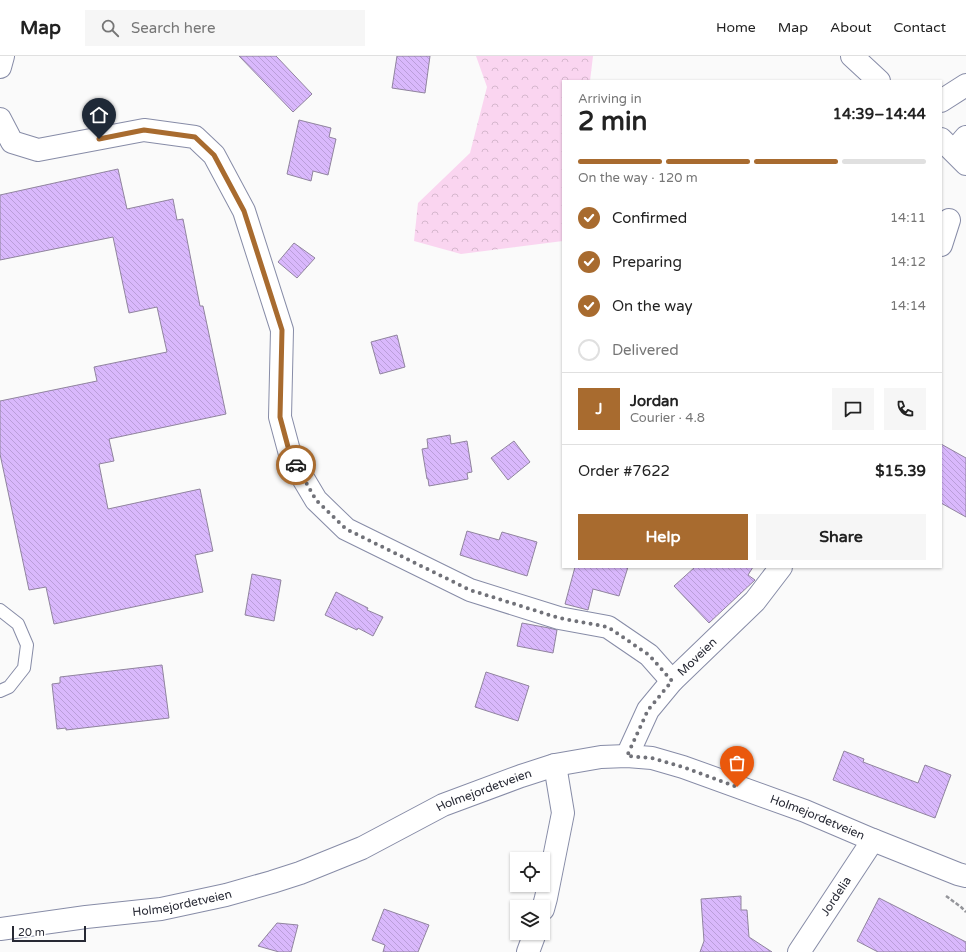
<!DOCTYPE html>
<meta charset="utf-8">
<style>
:root{--surface:#fff;--page:#f6f6f6;--text:#222;--muted:#767676;--line:#e0e0e0;--accent:#a86b2f}
body{margin:0;font-family:"Varela Round",sans-serif;background:var(--page);color:var(--text);height:100vh;display:flex;flex-direction:column;font-size:15px;white-space:nowrap}
*{box-sizing:border-box;margin:0}
p{font-size:13px;color:var(--muted)}
.icon{flex:none;width:22px;height:22px;fill:none;stroke:currentColor;stroke-width:2;stroke-linecap:round;stroke-linejoin:round}
.map{position:relative;flex:1;overflow:hidden}
.panel{position:absolute;left:562px;top:24px;width:380px;height:488px;display:flex;flex-direction:column;background:var(--surface);border-radius:0px;box-shadow:0 1px 3px #0004}
.panel>*{flex:none}
.controls{position:absolute;left:510px;top:796px;display:grid;gap:8px}
.controls a{display:grid;place-items:center;width:40px;height:40px;border-radius:0px;background:var(--surface);box-shadow:0 1px 3px #0004;font-size:20px}
.scale{position:absolute;left:12px;bottom:10px;width:74px;box-sizing:border-box;padding-left:4px;border:2px solid #272934;border-top:0;font-size:11px;line-height:14px;white-space:nowrap;color:#272934;-webkit-text-stroke:3px #fff;paint-order:stroke}
.pin{position:absolute;display:grid;place-items:center;width:34px;height:34px;color:#fff;margin:-41px -17px;border-radius:50% 50% 50% 0;rotate:-45deg;box-shadow:0 0 4px #0007}
.pin .icon{rotate:45deg}
.courier{position:absolute;display:grid;place-items:center;width:40px;height:40px;margin:-20px;border:3px solid #a86b2f;border-radius:50%;background:#fff;color:#222;box-shadow:0 1px 5px #0007}
.head em{font-style:normal;font-weight:700}
.head div{display:flex;flex-direction:column-reverse}
.head{display:flex;align-items:center;justify-content:space-between;height:68px;padding:0 16px}
h1{font-size:26px;font-weight:700;line-height:30px}
.bar{display:grid;grid-template-columns:repeat(4,1fr);gap:6px 4px;align-content:center;height:48px;padding:0 16px}
.bar i{height:5px;border-radius:3px;background:var(--line)}
.bar .current{background:var(--accent)}
.bar p{grid-column:span 4}
.line{display:flex;align-items:center;gap:10px;padding:0 16px;border-top:1px solid var(--line)}
.line div{flex:1}
.round{display:grid;place-items:center;flex:none;width:42px;height:42px;border-radius:0px;background:var(--page)}
ol{padding:0 16px;list-style:none}
li{display:flex;align-items:center;gap:12px;height:44px}
li p{margin-inline-start:auto}
li .icon{padding:4px;border-radius:50%;background:var(--accent);color:#fff;stroke-width:4}
li:last-child{color:var(--muted)}
li i{width:22px;height:22px;border:2px solid var(--line);border-radius:50%}
.cta{display:flex;gap:8px;margin-top:auto;padding:8px 16px}
.cta a{flex:1;height:46px;border-radius:0px;background:var(--accent);color:#fff;font-size:16px;font-weight:700;line-height:46px;text-align:center}
.cta a+a{background:var(--page);color:var(--text)}
header{display:flex;align-items:center;gap:24px;box-sizing:border-box;height:56px;padding:0 20px;background:var(--surface);border-bottom:1px solid var(--line)}
header strong{font-size:19px}
nav{display:flex;gap:22px;margin-inline-start:auto;font-size:14px}
.search{width:280px;height:36px;background:var(--page);display:flex;align-items:center;gap:10px;box-sizing:border-box;padding:0 14px;border-radius:0px;color:var(--muted);font-size:15px}
.map>svg:first-child{display:block}
.forest{fill:url(#forest-crowns)}
.building{fill:url(#building-back-hatch);stroke:#90849e}
.lines{fill:none;stroke-linecap:round;stroke-linejoin:round}
.service-casing{stroke:#878ca7;stroke-width:14}
.minor-casing{stroke:#878ca7;stroke-width:24}
.tertiary-casing{stroke:#878ca7;stroke-width:24}
.secondary-casing{stroke:#878ca7;stroke-width:24}
.primary-casing{stroke:#878ca7;stroke-width:24}
.path{stroke:#94959a;stroke-width:2.5;stroke-dasharray:4 2;stroke-linecap:butt}
.service{stroke:#fff;stroke-width:12}
.minor{stroke:#fff;stroke-width:22}
.tertiary{stroke:#fff;stroke-width:22}
.secondary{stroke:#fff;stroke-width:22}
.primary{stroke:#fff;stroke-width:22}
.done{stroke:#717279;stroke-width:4;stroke-dasharray:0 7.2}
.route{stroke:#a86b2f;stroke-width:5}
.labels{text-anchor:middle;dominant-baseline:central;stroke-width:3;stroke-linejoin:round;paint-order:stroke}
.street-label{font-size:12px;fill:#272934;stroke:#fff}
</style>
<header>
<strong>Map</strong>
<div class="search"><svg class="icon" aria-label="search" viewBox="0 0 24 24"><circle cx="10" cy="10" r="6"/><path d="M15 15l6 6"/></svg>Search here</div>
<nav><a>Home</a><a>Map</a><a>About</a><a>Contact</a></nav>
</header>
<div class="map">
<svg width="966" height="896" viewBox="0 0 966 896">
<defs>
<pattern id="forest-crowns" width="20" height="18" patternUnits="userSpaceOnUse"><rect width="20" height="18" fill="#fad5f0"/><path d="M2 6a3 3 0 1 1 6 0M12 15a3 3 0 1 1 6 0" fill="none" stroke="#d6b7ce"/></pattern>
<pattern id="building-back-hatch" width="6" height="6" patternUnits="userSpaceOnUse"><rect width="6" height="6" fill="#d9b8fc"/><path d="M-1 5l2 2M0 0l6 6M5-1l2 2" fill="none" stroke="#ba9ed9"/></pattern>
</defs>
<rect width="100%" height="100%" fill="#fafafa"/>
<path class="forest" d="M476,0H593L590,25H563V185L461,198L414,185L418,147L470,97L487,31Z"/>
<path class="building" d="M239,0H276L312,38L293,56Z
M397,0H430L425,37L392,32Z
M299,64L331,72L329,81L336,83L328,119L313,115L311,125L287,118Z
M118,113L127,153L173,143L177,164L183,163L200,250H203L226,358L109,383L114,405L99,408L108,453L200,433L213,495L195,499L203,536L54,568L46,531L29,534L0,398V345L97,325L94,311L167,296L157,251L129,257L113,181L0,204V139Z
M294,187L315,202L297,222L278,206Z
M397,279L405,311L380,318L371,286Z
M450,379L451,388L467,385L472,416L467,417L468,423L429,430L428,423H427L422,393L428,392L427,383Z
M514,385L530,406L508,424L491,402Z
M941,388L966,402V461L941,447Z
M467,475L499,484L502,476L537,486L527,520L460,499Z
M575,511H628L619,540L593,533L588,554L565,548Z
M695,511H753L748,519L755,524L709,567L674,530Z
M252,518L281,524L274,565L245,559Z
M336,536L368,552L367,554L383,561L373,580L358,572L357,574L325,559Z
M522,567L549,572L557,574L553,597L517,590Z
M162,609L169,662L66,674V672L57,673L52,628L60,627V621Z
M486,616L529,630L518,665L475,651Z
M844,695L864,703L863,706L918,727L925,709L951,719L935,762L833,724Z
M741,840V854H747L749,881L772,896H700L704,885L701,843Z
M879,842L966,886V896H878L857,885Z
M384,853L429,869L418,896H383L385,889L372,884Z
M277,867L298,869L291,896H279L258,890Z"/>
<g class="lines">
<g class="service-casing">
<path id="service" d="M0,554L18,568L27,589L24,612L9,631L0,635"/>
</g>
<g class="minor-casing">
<g id="minor">
<path d="M0,11L3,0"/>
<path d="M0,63L12,86L38,94L144,74L195,81L214,99L244,155L282,274L280,361L291,402L316,444L346,473L470,534L559,562L608,571L649,599L672,625"/>
<path d="M941,189L949,164"/>
<path id="s1" d="M627,700L648,654L672,625L755,545L781,511"/>
<path d="M543,853L546,842L563,757L555,709"/>
<path d="M528,896L535,877"/>
<path id="s2" d="M799,896L873,784"/>
</g>
</g>
<g class="tertiary-casing">
<g id="tertiary">
<path id="s3" d="M0,873L86,861L161,853L226,839L272,826L300,817L362,792L443,749L521,720L555,709L601,701L627,700L652,702L683,711L805,755L873,784L958,818L966,820"/>
</g>
</g>
<g class="secondary-casing">
<path id="secondary" d="M941,45L966,29
M954,95L966,81"/>
</g>
<g class="primary-casing">
<path id="primary" d="M852,0L879,25
M941,83L966,108"/>
</g>
<path class="path" d="M946,840L961,851L966,856"/>
<use href="#service" class="service"/>
<use href="#minor" class="minor"/>
<use href="#tertiary" class="tertiary"/>
<use href="#secondary" class="secondary"/>
<use href="#primary" class="primary"/>
</g>
<g class="lines">
<path class="done" d="M296,409L316,444L346,473L470,534L559,562L608,571L649,599L672,625L648,654L627,700L652,702L683,711L737,731"/>
<path class="route" d="M99,83L144,74L195,81L214,99L244,155L282,274L280,361L291,402L296,409"/>
</g>
<g class="labels">
<g class="street-label">
<text stroke="none"><textPath href="#s1" startOffset="123">Moveien</textPath></text>
<text stroke="none"><textPath href="#s3" startOffset="508">Holmejordetveien</textPath></text>
<text stroke="none"><textPath href="#s3" startOffset="857">Holmejordetveien</textPath></text>
<text stroke="none"><textPath href="#s2" startOffset="67">Jordelia</textPath></text>
<text stroke="none"><textPath href="#s3" startOffset="184">Holmejordetveien</textPath></text>
</g>
</g>
</svg>
<div class="controls">
<a><svg class="icon" aria-label="locate" viewBox="0 0 24 24"><circle cx="12" cy="12" r="6"/><path d="M12 2v4M12 18v4M2 12h4M18 12h4"/></svg></a>
<a><svg class="icon" aria-label="layers" viewBox="0 0 24 24"><path d="M12 4l9 5-9 5-9-5zM3 14l9 5 9-5"/></svg></a>
</div>
<div class="scale">20 m</div>
<div class="pin" style="left:737px;top:731px;background:#ea580c"><svg class="icon" aria-label="bag" viewBox="0 0 24 24"><path d="M5 8h14l-1 12H6zM9 8a3 3 0 0 1 6 0"/></svg></div>
<div class="pin" style="left:99px;top:83px;background:#1f2937"><svg class="icon" aria-label="home" viewBox="0 0 24 24"><path d="M3 11l9-7 9 7M6 9v11h12V9"/></svg></div>
<div class="courier" style="left:296px;top:409px"><svg class="icon" aria-label="car" viewBox="0 0 24 24"><path d="M5 17H2v-5l4-1 3-4h7l3 4 3 1v5h-3M9 17h6M6 11h13"/><circle cx="7" cy="17" r="2"/><circle cx="17" cy="17" r="2"/></svg></div>
<section class="panel">
<div class="head"><div><h1>2 min</h1><p>Arriving in</p></div><em>14:39–14:44</em></div>
<div class="bar"><i class="current"></i><i class="current"></i><i class="current"></i><i></i><p>On the way · 120 m</p></div>
<ol>
<li><svg class="icon" aria-label="check" viewBox="0 0 24 24"><path d="M5 12l5 5 9-10"/></svg>Confirmed<p>14:11</p></li>
<li><svg class="icon" aria-label="check" viewBox="0 0 24 24"><path d="M5 12l5 5 9-10"/></svg>Preparing<p>14:12</p></li>
<li><svg class="icon" aria-label="check" viewBox="0 0 24 24"><path d="M5 12l5 5 9-10"/></svg>On the way<p>14:14</p></li>
<li><i></i>Delivered</li>
</ol>
<div class="line" style="height:72px"><b class="round" style="background:var(--accent);color:#fff">J</b><div><b>Jordan</b><p>Courier · 4.8</p></div><a class="round"><svg class="icon" aria-label="chat" viewBox="0 0 24 24"><path d="M4 5h16v11H9l-5 4z"/></svg></a><a class="round"><svg class="icon" aria-label="phone" viewBox="0 0 24 24"><path d="M5 4h4l2 5-3 2q2 4 5 5l2-3 5 2v4C11 20 4 13 5 4z"/></svg></a></div>
<div class="line" style="height:52px"><div>Order #7622</div><b>$15.39</b></div>
<div class="cta"><a>Help</a><a>Share</a></div>
</section>
</div>
